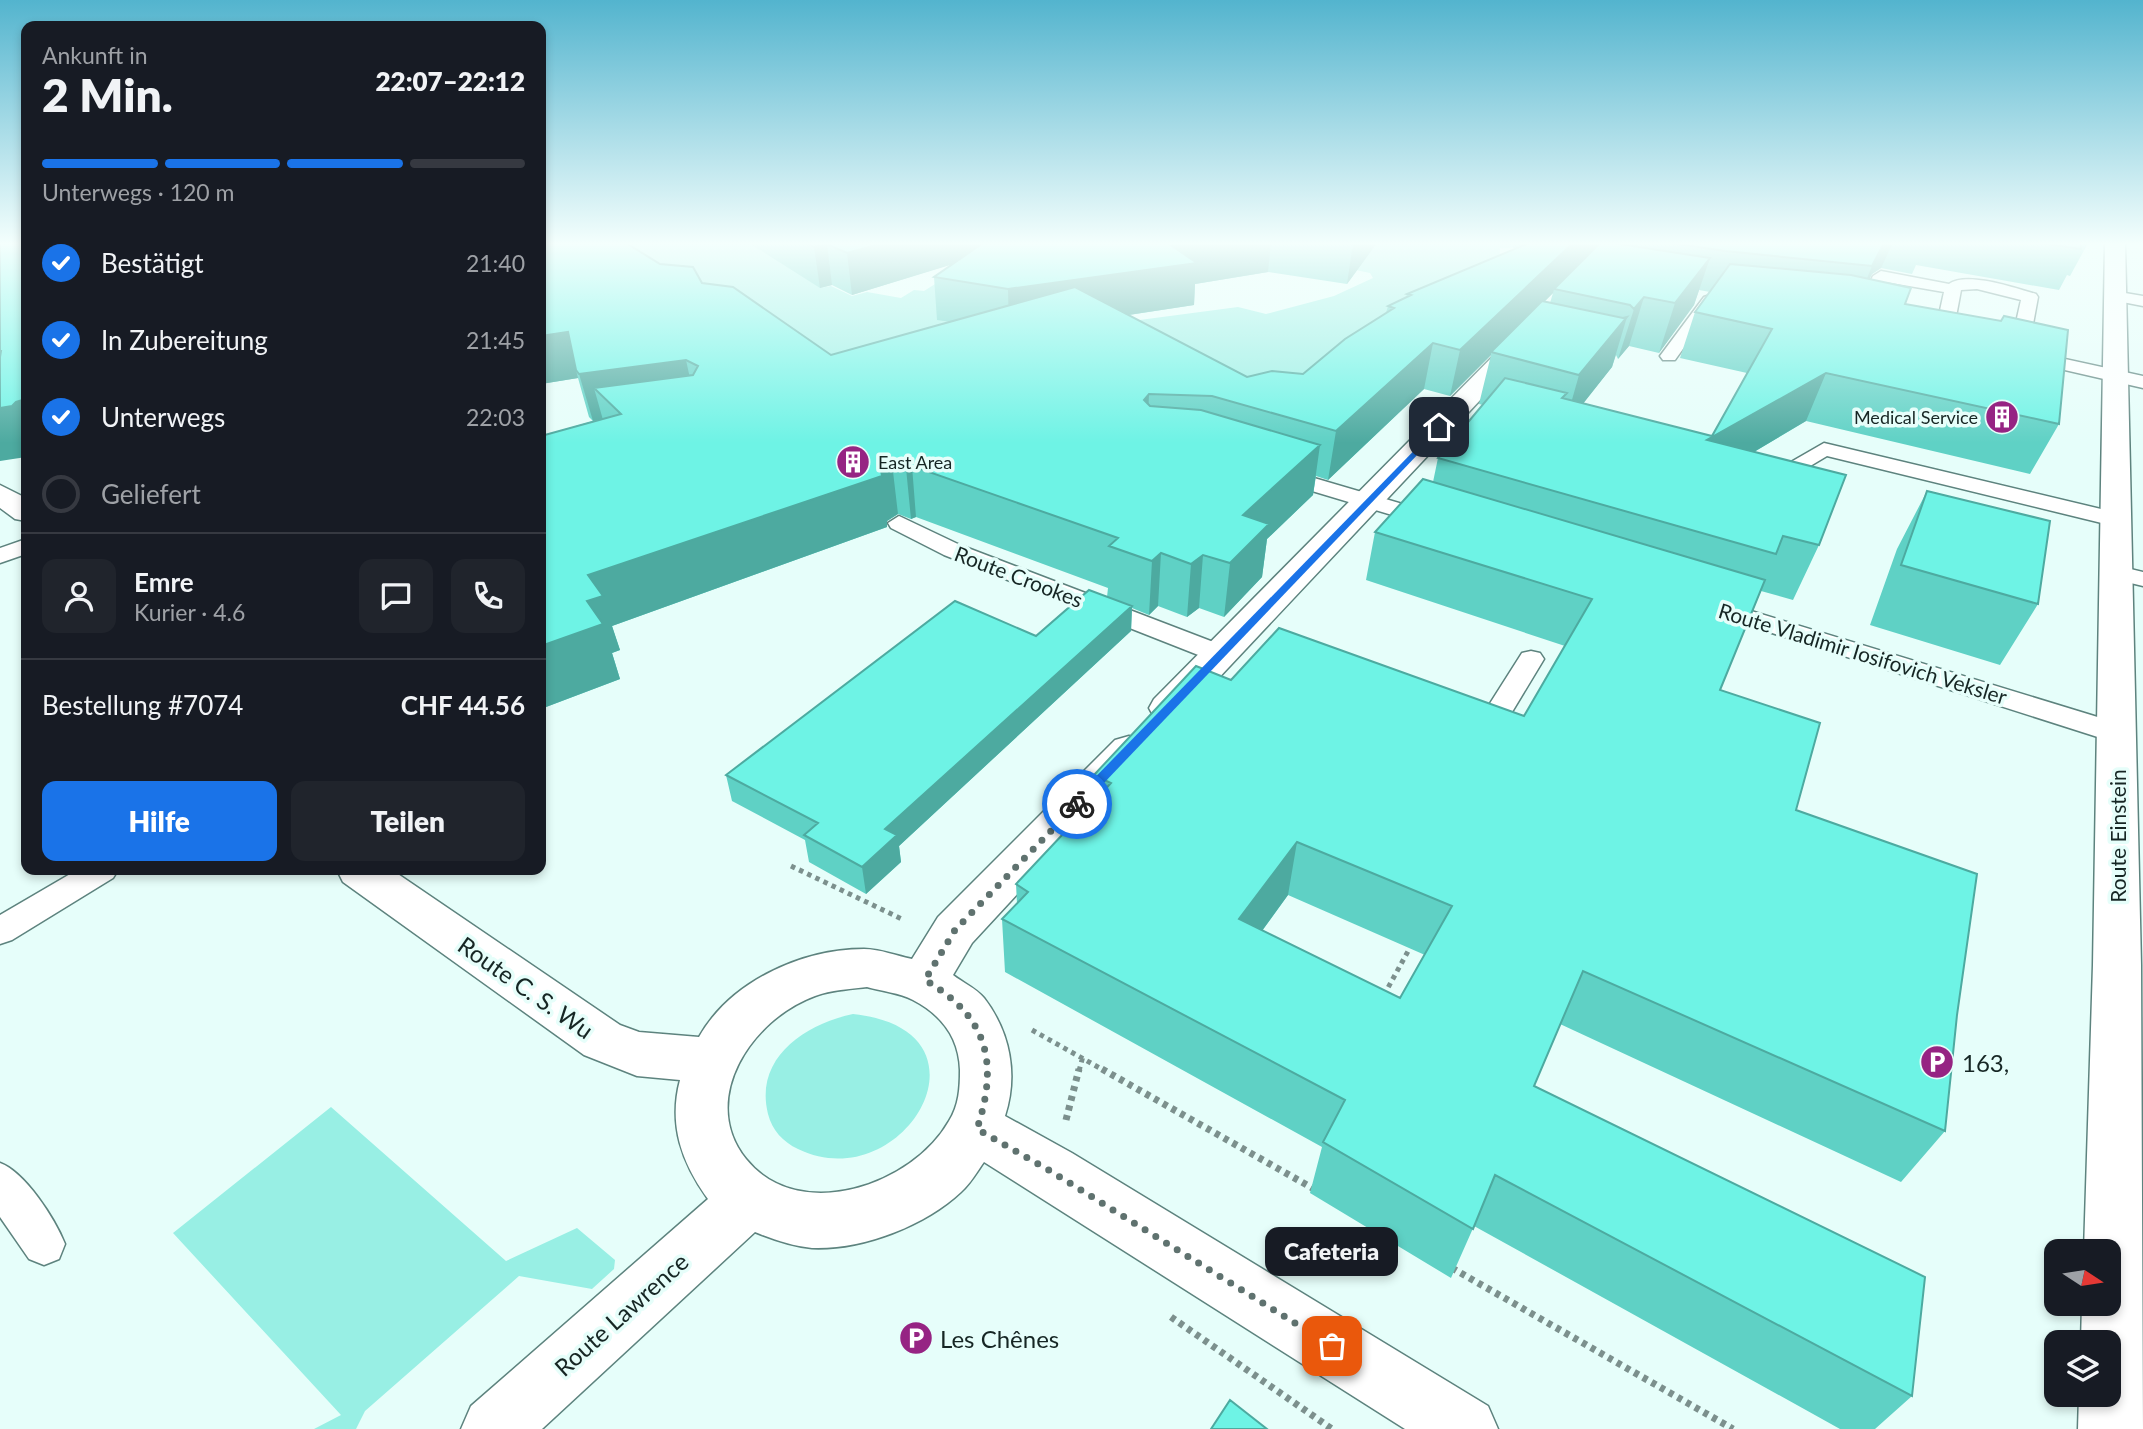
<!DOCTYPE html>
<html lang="de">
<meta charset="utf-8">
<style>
:root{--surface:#171b24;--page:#20242c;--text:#f1f3f6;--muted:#9ea1a6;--line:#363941;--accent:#1a73e8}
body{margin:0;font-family:Lato,sans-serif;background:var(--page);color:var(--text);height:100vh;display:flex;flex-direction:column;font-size:26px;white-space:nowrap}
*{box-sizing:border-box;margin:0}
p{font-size:23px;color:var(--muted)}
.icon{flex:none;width:38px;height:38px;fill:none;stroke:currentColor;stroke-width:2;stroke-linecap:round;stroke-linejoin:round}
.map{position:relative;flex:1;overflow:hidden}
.sheet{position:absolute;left:21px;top:21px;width:525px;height:854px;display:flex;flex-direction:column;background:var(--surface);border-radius:14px;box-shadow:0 4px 10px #0003}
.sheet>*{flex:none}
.needle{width:46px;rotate:102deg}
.fabs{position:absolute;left:2044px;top:1239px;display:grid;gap:14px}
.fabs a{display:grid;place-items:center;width:77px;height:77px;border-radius:14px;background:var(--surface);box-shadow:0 4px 10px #0003;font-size:35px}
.pin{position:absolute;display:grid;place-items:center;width:60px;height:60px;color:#fff;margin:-30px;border-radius:14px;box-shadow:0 4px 10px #0006}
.courier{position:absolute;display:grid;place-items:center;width:70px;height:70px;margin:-35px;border:5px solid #1a73e8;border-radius:50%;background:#fff;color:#222;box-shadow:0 2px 9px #0007}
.bubble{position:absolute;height:49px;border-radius:14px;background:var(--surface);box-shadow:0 4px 10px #0003;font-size:23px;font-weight:800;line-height:49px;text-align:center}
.headline em{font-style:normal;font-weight:800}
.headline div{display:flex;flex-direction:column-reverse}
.headline{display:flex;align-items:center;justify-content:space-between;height:119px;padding:0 21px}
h1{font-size:46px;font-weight:800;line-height:52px}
.bar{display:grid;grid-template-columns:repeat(4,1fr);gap:10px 7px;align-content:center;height:84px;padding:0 21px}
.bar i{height:9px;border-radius:5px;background:var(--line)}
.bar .selected{background:var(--accent)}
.bar p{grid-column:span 4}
.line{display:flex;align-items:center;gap:18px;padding:0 21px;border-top:2px solid var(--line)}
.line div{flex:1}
.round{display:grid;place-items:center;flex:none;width:74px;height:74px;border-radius:14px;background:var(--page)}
ol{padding:0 21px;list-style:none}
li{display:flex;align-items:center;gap:21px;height:77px}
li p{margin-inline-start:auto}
li .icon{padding:7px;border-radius:50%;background:var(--accent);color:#fff;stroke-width:4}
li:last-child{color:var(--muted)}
li i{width:38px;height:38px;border:4px solid var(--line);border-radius:50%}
.action{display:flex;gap:14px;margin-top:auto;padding:14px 21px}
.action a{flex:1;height:80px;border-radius:14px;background:var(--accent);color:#fff;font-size:28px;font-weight:800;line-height:80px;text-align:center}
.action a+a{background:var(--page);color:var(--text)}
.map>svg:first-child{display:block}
.green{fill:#98efe4}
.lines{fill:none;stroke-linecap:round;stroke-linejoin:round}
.lane-casing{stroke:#5d837e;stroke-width:3}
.street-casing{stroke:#5d837e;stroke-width:3}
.path-far1{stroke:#7c908d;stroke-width:5;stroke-dasharray:4.5 4.5;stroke-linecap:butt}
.path{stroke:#7c908d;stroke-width:7;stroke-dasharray:5 5;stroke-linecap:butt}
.lane{fill:#fff;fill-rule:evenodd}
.street{fill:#fff;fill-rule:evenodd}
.wall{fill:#5fd1c5;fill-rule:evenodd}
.shaded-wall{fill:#4daaa0}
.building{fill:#6ef3e5;stroke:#4daaa0;stroke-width:2;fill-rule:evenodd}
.route{fill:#1a73e8}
.done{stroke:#5f726f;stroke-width:7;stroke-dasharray:0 12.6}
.labels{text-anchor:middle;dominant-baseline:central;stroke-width:7;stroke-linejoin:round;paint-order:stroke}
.far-poi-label{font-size:18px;fill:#162624;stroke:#e6fefa;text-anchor:end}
.street-label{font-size:21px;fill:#162624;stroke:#e6fefa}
.near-street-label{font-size:24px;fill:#162624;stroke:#e6fefa}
.near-poi-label{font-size:24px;fill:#162624;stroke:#e6fefa;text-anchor:start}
</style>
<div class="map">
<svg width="2143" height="1429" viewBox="0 0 2143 1429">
<rect width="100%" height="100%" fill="#e6fefa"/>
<path class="green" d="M616,243H845L820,288L831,286L852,296L867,292L901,298L914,290L924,291L943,279L1030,243L938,319L979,327L1132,321L1238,307L1266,314L1334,296L1373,278L1370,273L1356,270L1332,243H1510L1513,248H1500L1499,284L1325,395L836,402Z
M853,1014C1004,1030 903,1200 798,1149C783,1142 772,1130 768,1114C754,1058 805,1024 853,1014Z
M331,1107L506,1261L577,1228L615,1260L614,1269L592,1289L519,1276L365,1411L356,1429H314L341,1415L173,1233Z"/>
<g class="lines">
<g class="lane-casing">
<path id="lane" d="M1881,271L1949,284C1967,271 2015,288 2036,294L2038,297L2028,351L2143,376V388L2012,358L2009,354L2021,300L1977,289L1961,290L1952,338L1943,343L1934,338L1944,292L1886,282L1868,318H1856L1854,314L1873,276Z
M2113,291L2143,296V306L2107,299L2105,296Z
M1710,295L1718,300L1675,360H1663L1660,356L1663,352L1704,297Z
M1824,443L2122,514L2125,519L2114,526L1827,456L1775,487L1767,488L1756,482Z
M1280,468L1440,515L1443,520L1432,527L1272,479L1269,474L1272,469Z
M899,516L960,545L1229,648L1233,654L1229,660H1211L944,555L891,528L888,523Z
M26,539V554L0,563V548Z
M2114,565L2143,572V586L2106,577L2102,572L2106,567Z
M1712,599L2127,726L2131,733L2127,740L2117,742L2107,740L1703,611L1700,606L1703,601Z
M1531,651L1540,653L1544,659L1503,727L1499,734L1489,736L1479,734L1475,727L1522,653Z
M77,870H118L113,878L12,940L0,944V915Z
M0,1163C25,1172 55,1219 65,1244L59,1259L44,1265L29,1259L0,1217Z"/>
</g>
<g class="street-casing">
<path id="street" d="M2105,243H2125L2141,965L2143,1429H2078L2079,1395H2109V1342H2081L2082,1304H2109V1251H2084L2093,965Z
M1520,336L1529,338L1532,343L1529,348L1182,717L1168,720L1154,717L1149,708L1154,699L1511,338Z
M0,485L26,498V521L15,519L0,508Z
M1129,736L1143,740L1149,749L1143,758L972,943L953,975C962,982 977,989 984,998C1011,1033 1018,1076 1005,1116L1072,1153L1488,1406L1498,1429H1405L984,1162C977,1172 970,1184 961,1192C925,1226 862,1250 812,1248C792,1246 774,1240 755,1232L542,1429H461L471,1406L708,1199C682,1163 668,1125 680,1080L637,1076L584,1055L343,882L337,870H392L620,1025L639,1032L699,1037C730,982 801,949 864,949C880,949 897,956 912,959L938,917L1115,740ZM867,987C881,991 900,993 913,1000C942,1015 959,1038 960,1070C960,1088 959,1105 949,1121C913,1185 799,1225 746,1159C698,1099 752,1019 815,996C831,990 850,989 867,987Z"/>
</g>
<path class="path-far1" d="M791,866L904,920
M1384,995L1412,944
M1032,1030L1105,1071
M1079,1071L1083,1056"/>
<path class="path" d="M1102,1069L1314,1189
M1066,1120L1079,1069
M1452,1268L1733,1429
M1171,1317L1332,1429"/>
<use href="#lane" class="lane"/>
<use href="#street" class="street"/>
</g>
<path class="wall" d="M749,243H1377L1347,284L1268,272L1195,284L1194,305L1129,315L1247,377L1303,374L1386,313L1388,306L1406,298L1407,294L1514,249L1510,243H2088L2070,276L2067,275L2059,290L1916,265L1912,274L1881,268L1872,274L1869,279L1905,304L2059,424L2030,474L1806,421L1754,452L1819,545L1793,600L1761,591L1720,690L1796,810L1957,1015L1945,1131L1901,1182L1560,1024L1534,1086L1912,1396L1875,1429H1840L1474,1226L1451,1278L1310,1193L1322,1147L1005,972L1002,919L1017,904L1016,884L1094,801V775L1231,680L1524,716L1565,646L1366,580L1375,532L1433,482L1438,458L1483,405L1479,404L1491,355L1450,396L1424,389L1328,480L1316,476L1313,495L1267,539L1262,577L1224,617L1199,608L1187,617L1158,606L1149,615L1132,608L1131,631L899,846L901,862L866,894L809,862L805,840L732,801L726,775L1036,636L1107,597L1108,588L916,517L911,519L898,514L887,521V527L612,626L620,650L612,653L620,679L546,707L541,697V436L593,421L589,417L578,378L541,384L660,264L702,283L831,355L951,322L937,320L934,277L952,264L852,295L832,285L820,288ZM1699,290L1710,292L1695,312L1680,358L1747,373L1712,436L1583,403L1612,367L1616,355L1618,359L1629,346L1659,353L1694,305ZM1553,293L1550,303L1544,302ZM1288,895L1425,955L1400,998L1262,931Z
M1927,491L2038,604L2000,665L1870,625L1897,549Z"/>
<path class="shaded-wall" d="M883,243H1022L852,295L847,253Z
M1151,243H1271L1268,272L1195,284L1194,305L1009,333L1008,289Z
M1353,243H1377L1347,284Z
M1573,243H1602L1554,289L1553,293L1493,353L1491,352V355L1450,396L1460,350Z
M1884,243H1893L1881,268L1872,274L1855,308L1872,266Z
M827,244L832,285L820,288L814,247Z
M1710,258L1694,305L1659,353L1675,303Z
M1644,297L1629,346L1618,359L1634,309Z
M1627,317L1612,367L1564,428L1579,375Z
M568,332L686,360L696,406L621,414L594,388L603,420L593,421L579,374L576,370L578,378L541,384V336Z
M1433,343L1424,389L1328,480L1336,431Z
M1826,373L1806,421L1688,491L1707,440Z
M1149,394L1147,441L1144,400Z
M26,399V457L0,461V408L16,402Z
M1320,445L1313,495L1267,539L1262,577L1224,617L1230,563L1243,515Z
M892,463L898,514L887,521V527L612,626L620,650L612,653L620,679L546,707L541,692V646L587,601L588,575L881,470Z
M912,466L916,517L911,519L906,468Z
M1161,553L1158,606L1149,615L1152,561Z
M1203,555L1199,608L1187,617L1191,564Z
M1132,606L1131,631L899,846L901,862L866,894L862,867L885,829Z
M1297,842L1288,895L1232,972L1239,919Z"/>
<path class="building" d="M0,243H26V399L16,402L12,406L0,408V357L1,351H0Z
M541,243H626L660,264L693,267L702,283L733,287L831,355L1075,287L1247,377L1272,371L1303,374L1345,339L1394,308L1388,306L1411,295L1407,294L1529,243H1573L1460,350L1433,343L1336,431L1212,396L1149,394L1144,400L1150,406L1201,410L1320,445L1243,515L1269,524L1230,563L1203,555L1191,564L1161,553L1152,561L1109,546L1118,538L912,466L906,468L892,463L881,470L882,476L588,575L603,596L587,601L603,624L541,646V436L621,414L594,388L693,375L698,366L686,360L579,374L576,370L568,332L541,336Z
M808,243H883L847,253L827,244L814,247Z
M983,243H1194L1172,246L1197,263L1008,289L934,277Z
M1600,243H1613L1710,258L1675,303L1644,297L1634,309L1630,305L1554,289Z
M1672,243H1884L1872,266L1725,251Z
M2041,243H2081V249Z
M1730,264L1851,275L1911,288L1905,304L2001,321L2004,316L2068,330L2059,424L1826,373L1707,440L1846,475L1819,545L1783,536L1776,554L1438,458L1505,378L1567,393L1562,398L1712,436L1772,329L1695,312Z
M1542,301L1623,318L1627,317L1579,375L1491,352Z
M1423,479L1765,580L1720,690L1820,723L1796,810L1977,874L1957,1015L1945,1131L1583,971L1534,1086L1925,1277L1912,1396L1495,1175L1473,1229L1323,1142L1345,1100L1002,919L1028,892L1016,884L1111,783L1094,775L1196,666L1231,680L1279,628L1524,716L1592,599L1375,532ZM1297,842L1452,906L1400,998L1239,919Z
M1927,491L2050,521L2038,604L1901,565Z
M1089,590L1132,606L885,829L897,835L862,867L804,835L818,823L726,775L955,601L1036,636Z
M1230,1400L1267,1429H1211Z"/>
<linearGradient id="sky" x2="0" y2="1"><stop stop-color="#53b4ce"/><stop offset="0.55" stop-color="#f4fffd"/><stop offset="1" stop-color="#f4fffd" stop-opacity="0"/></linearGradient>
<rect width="2143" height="443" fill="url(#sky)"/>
<path class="route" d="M1439,425L1442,429L1081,807H1072V801Z"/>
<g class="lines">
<path class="done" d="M1077,804L955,930L925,980C988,1017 999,1062 977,1129L1052,1172L1332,1346"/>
</g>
<defs>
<g id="building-disc" transform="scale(1.75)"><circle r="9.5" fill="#962483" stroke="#e6fefa"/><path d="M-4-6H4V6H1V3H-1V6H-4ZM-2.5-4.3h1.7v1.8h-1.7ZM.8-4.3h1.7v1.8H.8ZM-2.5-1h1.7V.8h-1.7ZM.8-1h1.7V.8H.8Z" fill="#fff"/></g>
<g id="parking-disc" transform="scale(1.75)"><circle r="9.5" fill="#962483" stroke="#e6fefa"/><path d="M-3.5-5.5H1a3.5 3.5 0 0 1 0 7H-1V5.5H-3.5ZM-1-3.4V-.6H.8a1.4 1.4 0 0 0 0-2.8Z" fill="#fff"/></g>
</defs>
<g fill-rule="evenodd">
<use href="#building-disc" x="2002" y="417"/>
<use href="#building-disc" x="853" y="462"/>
<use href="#parking-disc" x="1937" y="1062"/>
<use href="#parking-disc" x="916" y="1338"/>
</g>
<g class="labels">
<g class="far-poi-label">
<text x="1978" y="417">Medical Service</text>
<text x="878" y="462" text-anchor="start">East Area</text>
</g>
<g class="street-label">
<text transform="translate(1019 576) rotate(21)">Route Crookes</text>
<text transform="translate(1863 653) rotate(17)">Route Vladimir Iosifovich Veksler</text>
<text transform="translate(2117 836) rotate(-90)">Route Einstein</text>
</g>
<g class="near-street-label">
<text transform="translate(526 987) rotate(35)">Route C. S. Wu</text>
<text transform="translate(621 1314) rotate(-42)">Route Lawrence</text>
</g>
<g class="near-poi-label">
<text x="1962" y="1062">163,</text>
<text x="940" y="1338">Les Chênes</text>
</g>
</g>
</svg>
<div class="fabs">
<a><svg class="needle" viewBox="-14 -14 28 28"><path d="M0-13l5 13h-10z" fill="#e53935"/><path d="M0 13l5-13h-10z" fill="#9ea1a6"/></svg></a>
<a><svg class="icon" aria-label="layers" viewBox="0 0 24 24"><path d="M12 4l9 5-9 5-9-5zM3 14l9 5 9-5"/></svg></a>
</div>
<div class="pin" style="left:1332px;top:1346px;background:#ea580c"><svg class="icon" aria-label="bag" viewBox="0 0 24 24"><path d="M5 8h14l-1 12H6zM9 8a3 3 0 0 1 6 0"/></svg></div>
<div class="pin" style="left:1439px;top:427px;background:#1f2937"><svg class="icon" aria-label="home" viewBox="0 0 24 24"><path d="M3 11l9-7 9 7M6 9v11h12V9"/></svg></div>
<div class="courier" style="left:1077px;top:804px"><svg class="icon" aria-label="bike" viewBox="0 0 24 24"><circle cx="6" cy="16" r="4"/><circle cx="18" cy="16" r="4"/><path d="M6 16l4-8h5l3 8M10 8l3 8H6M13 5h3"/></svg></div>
<div class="bubble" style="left:1265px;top:1227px;width:133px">Cafeteria</div>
<section class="sheet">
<div class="headline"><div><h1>2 Min.</h1><p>Ankunft in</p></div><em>22:07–22:12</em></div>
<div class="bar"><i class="selected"></i><i class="selected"></i><i class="selected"></i><i></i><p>Unterwegs · 120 m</p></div>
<ol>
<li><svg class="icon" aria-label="check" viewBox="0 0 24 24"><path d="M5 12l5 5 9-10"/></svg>Bestätigt<p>21:40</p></li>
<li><svg class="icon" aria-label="check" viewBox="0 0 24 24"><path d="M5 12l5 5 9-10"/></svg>In Zubereitung<p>21:45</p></li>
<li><svg class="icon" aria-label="check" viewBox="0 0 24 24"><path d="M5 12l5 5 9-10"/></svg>Unterwegs<p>22:03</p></li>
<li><i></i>Geliefert</li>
</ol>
<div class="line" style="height:126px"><a class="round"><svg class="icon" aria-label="person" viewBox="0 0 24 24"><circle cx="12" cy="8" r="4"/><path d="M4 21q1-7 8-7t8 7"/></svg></a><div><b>Emre</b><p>Kurier · 4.6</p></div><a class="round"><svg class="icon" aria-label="chat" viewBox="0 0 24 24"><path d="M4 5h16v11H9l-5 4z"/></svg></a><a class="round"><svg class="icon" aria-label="phone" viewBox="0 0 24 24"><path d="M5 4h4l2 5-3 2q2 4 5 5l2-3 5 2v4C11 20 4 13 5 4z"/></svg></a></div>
<div class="line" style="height:91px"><div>Bestellung #7074</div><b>CHF 44.56</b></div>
<div class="action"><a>Hilfe</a><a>Teilen</a></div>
</section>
</div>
